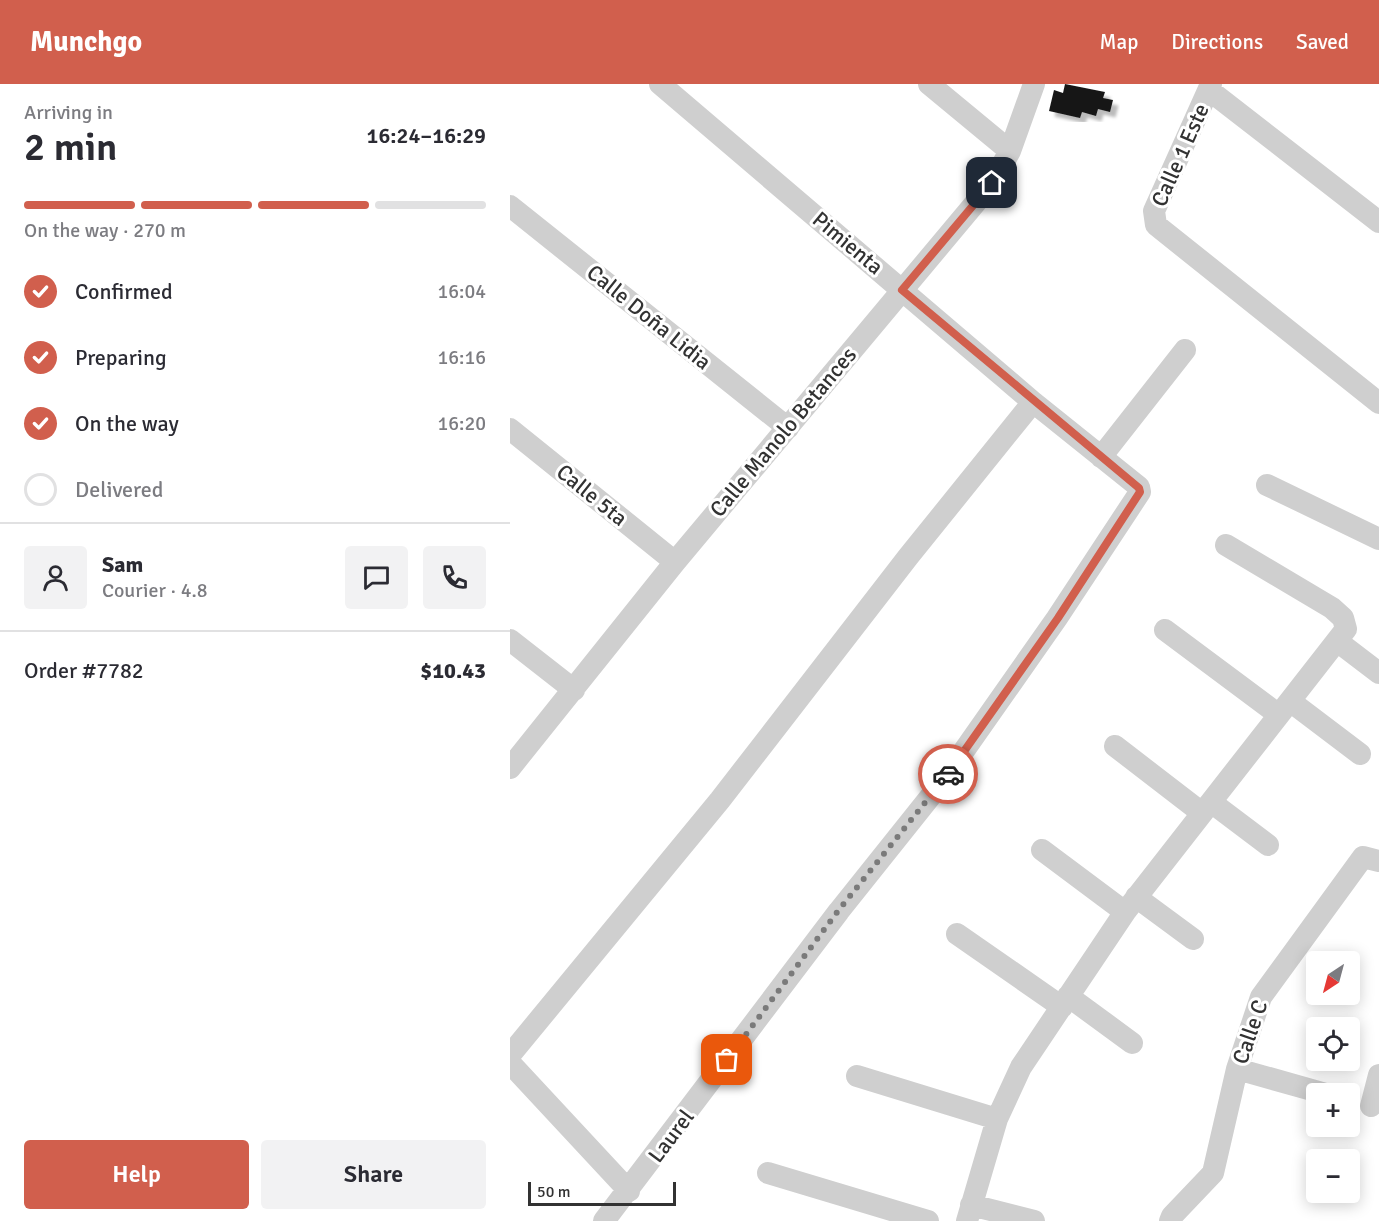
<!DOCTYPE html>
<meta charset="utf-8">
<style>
:root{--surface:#fff;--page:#f2f2f3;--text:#2b2b33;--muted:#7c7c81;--line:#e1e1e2;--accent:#d15f4d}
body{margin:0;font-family:Signika,sans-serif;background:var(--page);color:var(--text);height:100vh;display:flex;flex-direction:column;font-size:22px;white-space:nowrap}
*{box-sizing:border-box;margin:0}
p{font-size:20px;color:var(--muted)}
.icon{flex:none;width:33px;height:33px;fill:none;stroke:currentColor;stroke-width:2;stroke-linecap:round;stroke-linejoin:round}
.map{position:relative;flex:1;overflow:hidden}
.details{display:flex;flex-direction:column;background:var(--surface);width:510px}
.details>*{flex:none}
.needle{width:39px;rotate:216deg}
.controls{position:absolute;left:796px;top:867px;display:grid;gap:12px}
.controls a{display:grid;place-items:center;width:54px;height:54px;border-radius:6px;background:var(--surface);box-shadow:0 3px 15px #0003;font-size:30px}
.scale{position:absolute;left:18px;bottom:15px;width:148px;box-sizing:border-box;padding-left:6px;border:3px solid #323232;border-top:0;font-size:16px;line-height:21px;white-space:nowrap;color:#323232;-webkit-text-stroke:4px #fff;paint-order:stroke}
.pin{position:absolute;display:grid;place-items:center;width:51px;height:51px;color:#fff;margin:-26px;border-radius:12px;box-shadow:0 3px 9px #0006}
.courier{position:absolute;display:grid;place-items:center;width:60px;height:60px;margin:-30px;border:4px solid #d15f4d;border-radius:50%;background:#fff;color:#222;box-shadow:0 2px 8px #0007}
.summary em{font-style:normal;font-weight:600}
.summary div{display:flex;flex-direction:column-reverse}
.summary{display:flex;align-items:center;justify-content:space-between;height:102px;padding:0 24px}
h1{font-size:39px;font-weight:600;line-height:45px}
.bar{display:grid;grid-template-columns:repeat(4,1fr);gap:9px 6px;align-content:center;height:72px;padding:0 24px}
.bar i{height:8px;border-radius:4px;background:var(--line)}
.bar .active{background:var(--accent)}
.bar p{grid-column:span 4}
.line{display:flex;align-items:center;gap:15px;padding:0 24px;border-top:2px solid var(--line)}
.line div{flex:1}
.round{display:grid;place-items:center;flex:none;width:63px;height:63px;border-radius:6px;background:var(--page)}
ol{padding:0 24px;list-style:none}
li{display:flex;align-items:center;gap:18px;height:66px}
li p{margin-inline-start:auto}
li .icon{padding:6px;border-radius:50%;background:var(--accent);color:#fff;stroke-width:4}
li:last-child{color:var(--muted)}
li i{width:33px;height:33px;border:3px solid var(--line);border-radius:50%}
.action{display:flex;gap:12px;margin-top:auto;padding:12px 24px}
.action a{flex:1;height:69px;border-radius:6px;background:var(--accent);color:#fff;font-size:24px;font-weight:600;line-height:69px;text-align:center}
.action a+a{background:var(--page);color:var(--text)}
header{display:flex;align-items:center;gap:36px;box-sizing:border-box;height:84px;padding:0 30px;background:var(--accent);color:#fff}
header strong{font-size:28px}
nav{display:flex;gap:33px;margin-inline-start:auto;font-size:21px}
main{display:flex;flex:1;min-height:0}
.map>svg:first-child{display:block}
.building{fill:#191919;filter:url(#shadow)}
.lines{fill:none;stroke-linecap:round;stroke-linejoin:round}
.minor{stroke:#cfcfcf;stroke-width:22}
.done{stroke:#7a7a7a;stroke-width:6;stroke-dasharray:0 10.8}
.route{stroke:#d15f4d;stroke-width:8}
.labels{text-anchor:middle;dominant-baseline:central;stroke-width:6;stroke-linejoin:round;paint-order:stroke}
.street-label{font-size:22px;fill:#323232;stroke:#fff}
</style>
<header>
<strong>Munchgo</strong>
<nav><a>Map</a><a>Directions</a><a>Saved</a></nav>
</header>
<main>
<section class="details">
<div class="summary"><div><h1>2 min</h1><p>Arriving in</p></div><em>16:24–16:29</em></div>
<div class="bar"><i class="active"></i><i class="active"></i><i class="active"></i><i></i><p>On the way · 270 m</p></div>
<ol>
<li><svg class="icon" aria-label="check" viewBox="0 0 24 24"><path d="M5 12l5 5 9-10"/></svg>Confirmed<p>16:04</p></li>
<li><svg class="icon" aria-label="check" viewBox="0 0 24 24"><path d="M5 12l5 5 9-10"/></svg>Preparing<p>16:16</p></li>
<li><svg class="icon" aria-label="check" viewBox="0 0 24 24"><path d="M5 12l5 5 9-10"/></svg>On the way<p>16:20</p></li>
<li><i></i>Delivered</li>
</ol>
<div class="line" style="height:108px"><a class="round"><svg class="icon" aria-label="person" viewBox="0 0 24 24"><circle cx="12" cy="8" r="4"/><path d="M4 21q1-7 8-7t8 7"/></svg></a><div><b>Sam</b><p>Courier · 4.8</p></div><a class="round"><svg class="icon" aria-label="chat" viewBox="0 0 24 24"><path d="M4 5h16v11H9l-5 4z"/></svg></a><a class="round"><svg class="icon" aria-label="phone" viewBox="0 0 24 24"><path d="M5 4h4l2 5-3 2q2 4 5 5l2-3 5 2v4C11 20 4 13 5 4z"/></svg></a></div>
<div class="line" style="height:78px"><div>Order #7782</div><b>$10.43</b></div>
<div class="action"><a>Help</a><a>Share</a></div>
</section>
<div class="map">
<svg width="869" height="1137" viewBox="0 0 869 1137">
<defs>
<filter id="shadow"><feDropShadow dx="5.5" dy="5.5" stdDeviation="1.5" flood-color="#0004"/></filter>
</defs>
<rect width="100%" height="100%" fill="#fff"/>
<path class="building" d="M555,0L595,8L593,14L603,16L600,28L588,25L586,32L572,28L570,34L539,27L544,6L553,9Z"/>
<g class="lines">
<path class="minor" d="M419,0L500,67
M701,0L644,127L646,141L869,319
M699,6L869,138
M0,122L278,344
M0,345L165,478
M591,373L675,266
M757,401L869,455
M655,546L769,631
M0,556L64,606
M827,557L869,589
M780,617L850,670
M605,662L692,729
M0,684L165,478L482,99L500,67L524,0
M701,718L758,761
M532,766L615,828
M626,813L683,855
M447,850L552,923
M558,912L622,959
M0,971L210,716L398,473L523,318
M0,979L119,1107
M727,985L816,1010
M347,992L487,1035
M861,1022L869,991
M258,1089L418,1137
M461,1121L524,1137
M94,1137L329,827L432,698L547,534L630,408L629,403L523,318L150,0
M457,1137L487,1035L511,983L615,828L836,545L833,534L822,524L716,461
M660,1137L662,1132L703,1089L727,985L751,913L853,773L869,777"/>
</g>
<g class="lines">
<path class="done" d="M217,976L328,827L438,690"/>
<path class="route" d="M438,690L548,534L630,408L629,404L392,206L482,99"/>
</g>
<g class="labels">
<g class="street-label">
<text transform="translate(670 71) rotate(-66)">Calle 1 Este</text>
<text transform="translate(338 159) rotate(40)">Pimienta</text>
<text transform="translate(139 233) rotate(39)">Calle Doña Lidia</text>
<text transform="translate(273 348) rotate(-50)">Calle Manolo Betances</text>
<text transform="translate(82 411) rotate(39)">Calle 5ta</text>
<text transform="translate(740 948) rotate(-71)">Calle C</text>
<text transform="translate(161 1052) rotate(-53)">Laurel</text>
</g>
</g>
</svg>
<div class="controls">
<a><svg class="needle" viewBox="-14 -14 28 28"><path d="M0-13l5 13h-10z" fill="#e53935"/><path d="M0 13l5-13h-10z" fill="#7c7c81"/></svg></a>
<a><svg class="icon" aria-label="locate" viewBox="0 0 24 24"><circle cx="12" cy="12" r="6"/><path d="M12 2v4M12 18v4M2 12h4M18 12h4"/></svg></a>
<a>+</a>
<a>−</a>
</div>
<div class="scale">50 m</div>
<div class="pin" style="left:217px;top:976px;background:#ea580c"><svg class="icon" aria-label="bag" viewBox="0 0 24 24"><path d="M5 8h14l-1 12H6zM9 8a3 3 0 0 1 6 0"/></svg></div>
<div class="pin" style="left:482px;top:99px;background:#1f2937"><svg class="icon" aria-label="home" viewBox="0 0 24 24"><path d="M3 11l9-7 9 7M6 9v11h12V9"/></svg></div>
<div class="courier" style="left:438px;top:690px"><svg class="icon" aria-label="car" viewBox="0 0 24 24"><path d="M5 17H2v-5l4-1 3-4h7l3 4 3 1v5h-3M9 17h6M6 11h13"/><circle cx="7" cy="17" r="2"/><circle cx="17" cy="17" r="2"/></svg></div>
</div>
</main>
